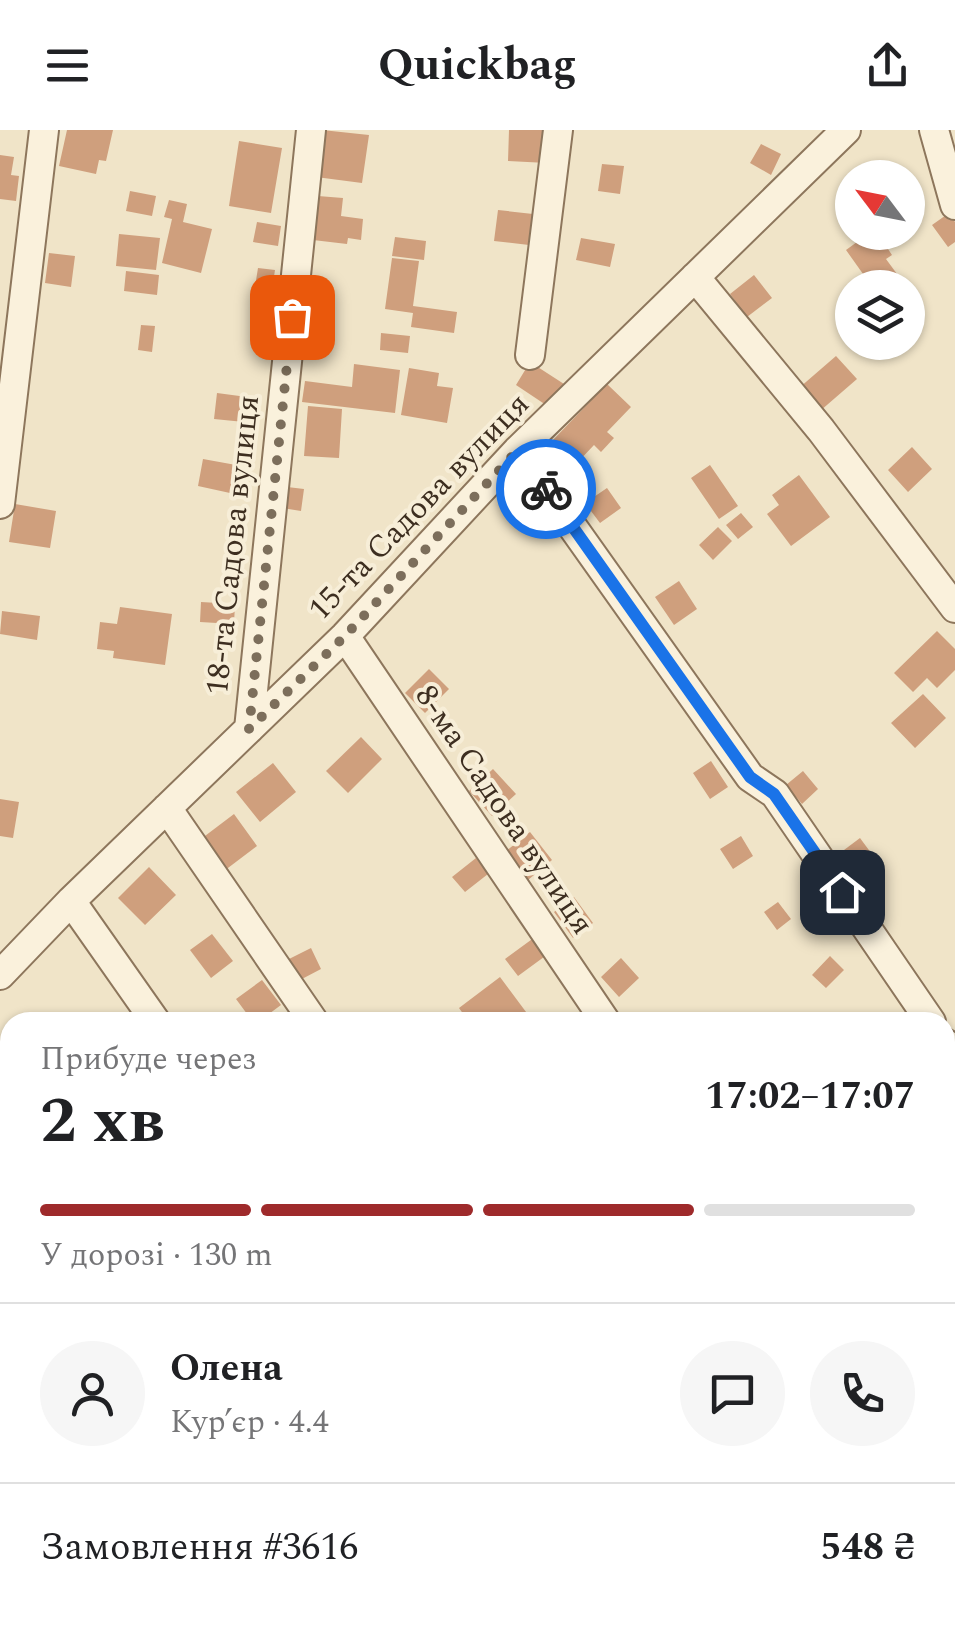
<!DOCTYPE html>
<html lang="uk">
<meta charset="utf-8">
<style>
:root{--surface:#fff;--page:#f6f6f6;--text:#202124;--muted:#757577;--line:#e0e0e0;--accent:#9e2a2b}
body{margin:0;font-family:Spectral,serif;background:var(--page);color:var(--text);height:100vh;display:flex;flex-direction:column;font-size:38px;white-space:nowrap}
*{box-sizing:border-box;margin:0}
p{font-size:32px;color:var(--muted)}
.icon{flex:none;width:55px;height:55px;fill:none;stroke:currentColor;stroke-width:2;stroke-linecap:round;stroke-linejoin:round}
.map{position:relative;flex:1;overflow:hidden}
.sheet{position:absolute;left:0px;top:882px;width:955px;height:622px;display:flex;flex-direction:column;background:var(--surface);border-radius:30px 30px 0 0;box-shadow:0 2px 8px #0004}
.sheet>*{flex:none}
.needle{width:65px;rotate:302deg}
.controls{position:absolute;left:835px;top:30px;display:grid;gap:20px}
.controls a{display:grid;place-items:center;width:90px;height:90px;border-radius:50%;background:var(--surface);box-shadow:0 2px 8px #0004;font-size:50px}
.pin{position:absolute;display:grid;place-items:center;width:85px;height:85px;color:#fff;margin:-42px;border-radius:20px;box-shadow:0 5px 15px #0006}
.courier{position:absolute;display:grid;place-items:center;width:100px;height:100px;margin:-50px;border:8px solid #1a73e8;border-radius:50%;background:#fff;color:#222;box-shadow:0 2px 12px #0007}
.overview em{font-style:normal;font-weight:700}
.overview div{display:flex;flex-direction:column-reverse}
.overview{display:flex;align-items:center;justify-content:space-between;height:170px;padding:0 40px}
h1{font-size:65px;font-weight:700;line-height:75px}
.bar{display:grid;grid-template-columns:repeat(4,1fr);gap:15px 10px;align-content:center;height:120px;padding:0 40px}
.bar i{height:12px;border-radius:8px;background:var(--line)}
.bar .active{background:var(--accent)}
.bar p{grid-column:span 4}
.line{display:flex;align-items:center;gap:25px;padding:0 40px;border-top:2px solid var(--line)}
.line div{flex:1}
.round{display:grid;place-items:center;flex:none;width:105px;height:105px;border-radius:52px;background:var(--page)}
header{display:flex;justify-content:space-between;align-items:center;height:130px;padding:0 40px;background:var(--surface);font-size:45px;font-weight:700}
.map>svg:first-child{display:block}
.building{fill:#cf9f7d}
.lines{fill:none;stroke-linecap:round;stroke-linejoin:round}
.street-casing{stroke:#8d765c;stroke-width:32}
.street{stroke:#faf1dc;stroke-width:28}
.done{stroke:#7c6e5b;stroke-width:10;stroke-dasharray:0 18}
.route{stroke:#1a73e8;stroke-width:12}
.labels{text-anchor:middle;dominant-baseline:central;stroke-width:8;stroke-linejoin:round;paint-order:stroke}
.street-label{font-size:32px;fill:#3d2e20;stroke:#f7eed8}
</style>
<header><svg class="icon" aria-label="menu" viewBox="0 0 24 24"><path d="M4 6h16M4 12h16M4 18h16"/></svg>Quickbag<svg class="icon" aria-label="share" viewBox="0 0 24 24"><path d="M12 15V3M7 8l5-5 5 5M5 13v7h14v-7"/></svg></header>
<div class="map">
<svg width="955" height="1504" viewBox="0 0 955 1504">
<rect width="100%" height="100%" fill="#f0e4c8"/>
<path class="building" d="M67,0H113L106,31L99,30L96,44L59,36Z
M322,0L369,5L362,53L316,47Z
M509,0H549L547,33L508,31Z
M239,11L282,18L271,83L229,76Z
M761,14L781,24L771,45L750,33Z
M0,25L14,27L11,45L19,46L16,71L0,69Z
M602,34L624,36L620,64L598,61Z
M130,61L156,66L152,86L126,81Z
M318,66L343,68L341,86L363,89L361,110L348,108L347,114L313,110Z
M169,70L187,74L183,92L212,99L201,143L162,133L172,89L164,87Z
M498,80L533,84L529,115L494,111Z
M949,83L955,92V112L948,117L932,95Z
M257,92L281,96L278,116L253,112Z
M119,104L160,108L156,140L116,136Z
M868,104L876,115L882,110L892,125L886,129L897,144L878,158H873L846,120Z
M395,107L426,111L424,130L392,126Z
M581,108L615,114L610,137L576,130Z
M49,123L75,126L71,157L45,153Z
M392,128L419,131L413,176L457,182L454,203L411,197L413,183L385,179Z
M258,138L275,140L270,172L253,169Z
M126,141L159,145L157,165L124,161Z
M754,145L772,168L747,187L730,164Z
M141,195L155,196L152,222L138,220Z
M381,203L410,206L408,223L380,220Z
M836,226L857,249L820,281L799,258Z
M530,232L564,254L549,277L516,255Z
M354,234L400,240L395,283L302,272L305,251L352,257Z
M409,238L439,243L437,256L453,258L447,293L401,285Z
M607,254L631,277L607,302L614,308L601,322L594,315L576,334L552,311Z
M217,263L247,267L244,292L214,289Z
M308,276L342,279L339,328L304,326Z
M912,317L932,339L908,362L888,340Z
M203,329L236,335L230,363L198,356Z
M710,335L738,376L719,389L691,348Z
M799,345L830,387L791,416L767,384L779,375L772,365Z
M279,356L304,359L301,381L276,377Z
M607,358L621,378L600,393L585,373Z
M15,374L56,381L50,418L9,412Z
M741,383L753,397L738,409L726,395Z
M718,397L732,411L713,430L699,415Z
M679,451L697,479L674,495L655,467Z
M201,472L235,474L234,494L200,492Z
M120,477L172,484L165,535L113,528L114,521L97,519L100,492L117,494Z
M2,481L40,486L37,510L0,504Z
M937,501L955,519V540L937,558L927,548L913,562L894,543Z
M429,539L449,559L425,583L405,563Z
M923,564L946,588L915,618L891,593Z
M361,607L382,629L348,663L326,641Z
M711,631L728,657L710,669L693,643Z
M273,633L296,662L260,692L236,662Z
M493,639L516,664L492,686L469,661Z
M803,641L818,659L802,674L786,655Z
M0,669L19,672L13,708L0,706Z
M234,684L257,716L220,744L197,712Z
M530,702L552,730L528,750L506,721Z
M741,706L753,726L733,739L720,719Z
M860,708L874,727L862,736L867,743L855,752L836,726Z
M476,728L488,744L465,762L452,747Z
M149,737L176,765L145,795L118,768Z
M574,767L593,793L573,808L554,782Z
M778,772L791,789L777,800L764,782Z
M212,804L233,831L211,848L190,820Z
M535,807L548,824L518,846L505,829Z
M311,818L321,839L300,850L289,829Z
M830,826L844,840L826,858L812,845Z
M621,828L639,848L619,867L601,847Z
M500,847L529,886L521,892H469L459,878Z
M262,850L281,875L258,892H253L236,869Z
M362,1495H390L397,1504H362L358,1499Z
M467,1495H514L504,1504H476Z"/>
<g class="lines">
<g class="street-casing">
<path id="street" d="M934,0L955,75
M695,147L821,300L955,478
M530,225L558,0
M518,320L750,647L775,664L931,892
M0,374L44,0
M345,506L606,892
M249,599L311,0
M167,678L314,892
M71,771L156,892
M0,845L71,771L345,506L518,320L846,0
M945,913L955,928
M0,1116L10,1131
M945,1364L955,1378
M249,1495L255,1504
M562,1495L568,1504
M741,1495L747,1504"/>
</g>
<use href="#street" class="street"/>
</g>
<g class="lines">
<path class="done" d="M292,187L249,599L345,506L518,320L546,359"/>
<path class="route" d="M546,359L750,647L774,664L842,762"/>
</g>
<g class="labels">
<g class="street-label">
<text transform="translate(419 377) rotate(-46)">15-та Садова вулиця</text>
<text transform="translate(233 415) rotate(-84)">18-та Садова вулиця</text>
<text transform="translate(504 680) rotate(56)">8-ма Садова вулиця</text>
</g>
</g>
</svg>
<div class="controls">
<a><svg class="needle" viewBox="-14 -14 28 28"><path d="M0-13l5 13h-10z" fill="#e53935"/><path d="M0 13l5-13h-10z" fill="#757577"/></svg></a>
<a><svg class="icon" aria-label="layers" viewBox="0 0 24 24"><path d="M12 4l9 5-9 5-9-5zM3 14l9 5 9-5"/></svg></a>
</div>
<div class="pin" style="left:292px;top:187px;background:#ea580c"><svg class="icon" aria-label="bag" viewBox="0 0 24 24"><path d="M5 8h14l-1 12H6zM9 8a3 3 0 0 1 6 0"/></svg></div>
<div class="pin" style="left:842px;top:762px;background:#1f2937"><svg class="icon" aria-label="home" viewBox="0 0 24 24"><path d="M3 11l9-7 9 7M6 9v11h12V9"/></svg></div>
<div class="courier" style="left:546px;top:359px"><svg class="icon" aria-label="bike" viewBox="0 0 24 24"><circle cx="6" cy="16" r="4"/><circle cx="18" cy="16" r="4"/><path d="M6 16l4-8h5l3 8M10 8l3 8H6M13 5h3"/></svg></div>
<section class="sheet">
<div class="overview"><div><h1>2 хв</h1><p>Прибуде через</p></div><em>17:02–17:07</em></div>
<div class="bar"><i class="active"></i><i class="active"></i><i class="active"></i><i></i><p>У дорозі · 130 m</p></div>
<div class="line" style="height:180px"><a class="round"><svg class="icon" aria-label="person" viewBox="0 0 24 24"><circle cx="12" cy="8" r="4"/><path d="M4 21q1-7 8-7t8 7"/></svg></a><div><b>Олена</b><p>Кур’єр · 4.4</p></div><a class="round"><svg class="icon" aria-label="chat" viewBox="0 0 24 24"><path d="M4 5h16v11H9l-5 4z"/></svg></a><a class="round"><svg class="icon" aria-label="phone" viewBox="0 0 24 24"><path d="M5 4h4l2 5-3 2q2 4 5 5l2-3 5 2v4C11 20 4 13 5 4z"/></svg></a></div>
<div class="line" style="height:130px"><div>Замовлення #3616</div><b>548 ₴</b></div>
</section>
</div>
